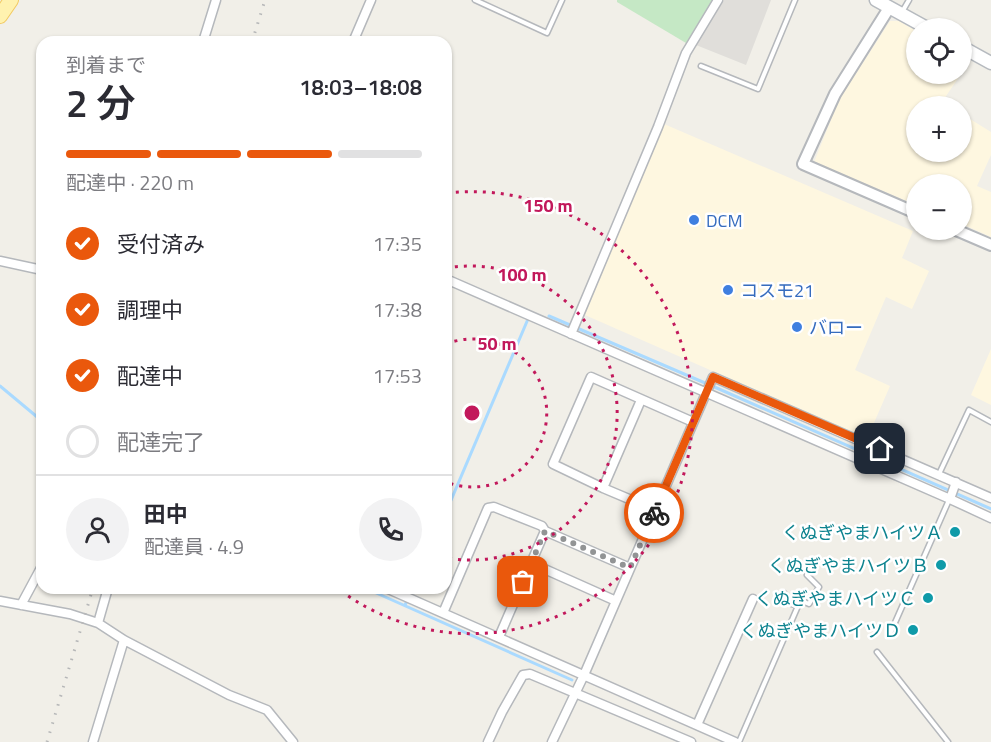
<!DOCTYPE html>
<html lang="ja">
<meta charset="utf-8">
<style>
:root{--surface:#fff;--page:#f2f2f3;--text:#2b2b33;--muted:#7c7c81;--line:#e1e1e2;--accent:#ea580c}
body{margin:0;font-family:"Titillium Web","Noto Sans JP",sans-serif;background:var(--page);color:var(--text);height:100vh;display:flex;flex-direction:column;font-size:22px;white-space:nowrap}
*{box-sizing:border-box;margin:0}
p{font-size:20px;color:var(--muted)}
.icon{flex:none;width:33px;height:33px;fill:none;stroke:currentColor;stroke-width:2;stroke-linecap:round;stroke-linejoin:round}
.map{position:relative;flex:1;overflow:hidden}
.panel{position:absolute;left:36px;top:36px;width:416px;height:558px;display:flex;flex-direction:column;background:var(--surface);border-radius:18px;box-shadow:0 2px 4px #0004}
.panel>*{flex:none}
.buttons{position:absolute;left:906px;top:18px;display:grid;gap:12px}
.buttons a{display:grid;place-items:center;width:66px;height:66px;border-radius:50%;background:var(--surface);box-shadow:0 2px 4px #0004;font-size:30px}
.pin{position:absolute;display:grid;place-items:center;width:51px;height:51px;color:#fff;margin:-26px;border-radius:12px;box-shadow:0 3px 9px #0006}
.courier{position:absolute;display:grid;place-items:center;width:60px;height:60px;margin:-30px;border:4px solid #ea580c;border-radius:50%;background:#fff;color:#222;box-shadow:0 2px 8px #0007}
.head em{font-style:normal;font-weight:600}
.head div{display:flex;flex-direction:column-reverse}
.head{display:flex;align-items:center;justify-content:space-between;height:102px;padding:0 30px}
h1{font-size:39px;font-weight:600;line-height:45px}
.bar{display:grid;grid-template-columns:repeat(4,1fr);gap:9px 6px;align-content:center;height:72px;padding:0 30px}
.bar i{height:8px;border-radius:4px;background:var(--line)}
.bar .selected{background:var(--accent)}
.bar p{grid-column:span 4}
.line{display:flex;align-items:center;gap:15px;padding:0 30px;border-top:2px solid var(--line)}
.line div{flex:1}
.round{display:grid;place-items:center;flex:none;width:63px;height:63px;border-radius:32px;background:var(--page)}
ol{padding:0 30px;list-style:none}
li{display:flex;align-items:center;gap:18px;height:66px}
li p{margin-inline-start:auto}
li .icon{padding:6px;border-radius:50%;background:var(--accent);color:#fff;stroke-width:4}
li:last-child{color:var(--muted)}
li i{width:33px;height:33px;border:3px solid var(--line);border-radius:50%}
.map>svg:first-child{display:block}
.commercial{fill:#fef7e0}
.industrial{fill:#e0deda}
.green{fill:#c5e8c5}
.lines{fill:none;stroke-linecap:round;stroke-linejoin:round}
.stream{stroke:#aadaff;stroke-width:3}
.service-casing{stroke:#b5b8bc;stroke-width:7}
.minor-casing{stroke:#b5b8bc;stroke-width:11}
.tertiary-casing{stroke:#b5b8bc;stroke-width:14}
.secondary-casing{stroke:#b6babf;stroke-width:15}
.primary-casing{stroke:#f2c960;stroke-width:16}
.service{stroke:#fff;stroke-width:4}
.minor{stroke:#fff;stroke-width:8}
.tertiary{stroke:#fff;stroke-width:10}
.secondary{stroke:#fff;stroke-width:12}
.primary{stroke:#fff2af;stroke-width:14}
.rail{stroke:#b6b7b8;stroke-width:3;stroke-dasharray:1.5 8;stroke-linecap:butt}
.done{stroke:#929495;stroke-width:6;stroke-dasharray:0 10.8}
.route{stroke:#ea580c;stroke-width:8}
.ring{fill:none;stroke:#c2185b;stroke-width:3;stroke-dasharray:3 6}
.shop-dot{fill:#3f7fe0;stroke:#fff;stroke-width:2}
.culture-dot{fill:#0f9aa8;stroke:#fff;stroke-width:2}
.labels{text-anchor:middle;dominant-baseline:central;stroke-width:5;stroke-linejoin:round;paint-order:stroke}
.shop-label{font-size:18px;fill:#366cbe;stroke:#fff;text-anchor:start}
.culture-label{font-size:18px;fill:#0d838f;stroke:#fff;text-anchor:end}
.centre{fill:#c2185b;stroke:#fff;stroke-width:3}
.ring-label{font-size:18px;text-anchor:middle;font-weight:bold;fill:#c2185b;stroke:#fff;stroke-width:5;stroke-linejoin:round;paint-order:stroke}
</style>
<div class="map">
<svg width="991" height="742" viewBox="0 0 991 742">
<rect width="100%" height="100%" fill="#f1efe8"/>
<path class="commercial" d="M890,21H899L916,31V74H961L942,102L950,106H916V152H962V114L991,132V155L977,186L991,192V237L962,224V184H916V205L814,162L839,100Z
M664,124L913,231L902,258L929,271L912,309L886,297L855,370L890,386L867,439L585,315Z
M991,349V405L971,395Z"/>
<path class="industrial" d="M724,0H771L746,65L696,45Z"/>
<path class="green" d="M617,0H714L686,43L617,2Z"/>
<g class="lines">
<path class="stream" d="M549,316L719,389L991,509
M0,386L42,421
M446,512L528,319
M365,588L572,680
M405,605L413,588"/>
<g class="service-casing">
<path id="service" d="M475,0L547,33L562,0
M902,12L909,0
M701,66L758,89L795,0
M939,474L969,410L991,422
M798,606L802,601L809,604L819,587L807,575
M890,634L949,500
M877,652L948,742
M739,742L798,606L791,604L784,593"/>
</g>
<g class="minor-casing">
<path id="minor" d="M203,42L216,0
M353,42L371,0
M0,261L42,270
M446,279L950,499
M571,334L658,127L686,53L718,0
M641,400L603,488L655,510
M956,482L950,499L991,518
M603,488L553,464L591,377L693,422
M531,563L545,531L630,568
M386,588L735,742
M0,601L70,614L98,623L124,640L229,695L267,710L293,742
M21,605L42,566
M443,613L488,508L494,507L542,526L545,531
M98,623L108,588
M499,637L531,563L616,601
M697,725L753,599
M93,742L124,640
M488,742L502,712L523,675L530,674L691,742
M552,742L584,675L713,377L991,498"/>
</g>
<g class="tertiary-casing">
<path id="tertiary" d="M889,8L835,94L803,164L916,213
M956,230L991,245"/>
</g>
<g class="secondary-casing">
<path id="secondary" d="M876,0L927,28
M962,47L991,63"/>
</g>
<g class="primary-casing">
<path id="primary" d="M0,16L11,0"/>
</g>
<use href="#service" class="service"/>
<use href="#minor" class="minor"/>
<use href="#tertiary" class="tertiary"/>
<use href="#secondary" class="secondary"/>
<use href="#primary" class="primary"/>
<path class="rail" d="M252,42L265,0
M47,742L93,588"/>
</g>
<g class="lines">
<path class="done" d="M523,582L545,531L630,568L654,513"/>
<path class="route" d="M654,513L713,377L880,449"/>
</g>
<g class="ring">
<path d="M446 344A74 74 0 1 1 446 482"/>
<path d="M446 268A147 147 0 1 1 446 558"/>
<path d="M447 193A221 221 0 1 1 337 588"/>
</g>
<g class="shop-dot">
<circle cx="694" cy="220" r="6"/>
<circle cx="728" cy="290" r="6"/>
<circle cx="797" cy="327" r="6"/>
</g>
<g class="culture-dot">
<circle cx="955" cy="532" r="6"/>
<circle cx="941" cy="565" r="6"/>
<circle cx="928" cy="598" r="6"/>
<circle cx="913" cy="630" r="6"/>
</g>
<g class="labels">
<g class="shop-label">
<text x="706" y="220">DCM</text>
<text x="740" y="290">コスモ21</text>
<text x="809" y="327">バロー</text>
</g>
<g class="culture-label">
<text x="943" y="532">くぬぎやまハイツＡ</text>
<text x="929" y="565">くぬぎやまハイツＢ</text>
<text x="916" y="598">くぬぎやまハイツＣ</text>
<text x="901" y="630">くぬぎやまハイツＤ</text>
</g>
</g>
<circle cx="472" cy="413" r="9" class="centre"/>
<g class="ring-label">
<text x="548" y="212">150 m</text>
<text x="522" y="281">100 m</text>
<text x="497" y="350">50 m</text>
</g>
</svg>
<div class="buttons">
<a><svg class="icon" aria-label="locate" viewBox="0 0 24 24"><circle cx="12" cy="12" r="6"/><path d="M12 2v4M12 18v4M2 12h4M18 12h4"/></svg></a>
<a>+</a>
<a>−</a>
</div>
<div class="pin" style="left:523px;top:582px;background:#ea580c"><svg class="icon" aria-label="bag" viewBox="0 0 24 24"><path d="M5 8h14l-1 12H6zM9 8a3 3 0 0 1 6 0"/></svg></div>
<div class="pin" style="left:880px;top:449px;background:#1f2937"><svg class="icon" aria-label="home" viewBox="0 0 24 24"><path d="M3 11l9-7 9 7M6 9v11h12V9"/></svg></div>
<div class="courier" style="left:654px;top:513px"><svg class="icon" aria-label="bike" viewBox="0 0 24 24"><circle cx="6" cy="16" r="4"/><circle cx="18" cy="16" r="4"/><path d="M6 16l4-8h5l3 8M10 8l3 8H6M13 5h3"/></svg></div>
<section class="panel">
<div class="head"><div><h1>2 分</h1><p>到着まで</p></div><em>18:03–18:08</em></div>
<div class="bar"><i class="selected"></i><i class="selected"></i><i class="selected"></i><i></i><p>配達中 · 220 m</p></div>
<ol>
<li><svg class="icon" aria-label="check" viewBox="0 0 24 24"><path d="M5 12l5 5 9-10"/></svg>受付済み<p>17:35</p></li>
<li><svg class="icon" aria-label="check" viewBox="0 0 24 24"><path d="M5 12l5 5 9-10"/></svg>調理中<p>17:38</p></li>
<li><svg class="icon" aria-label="check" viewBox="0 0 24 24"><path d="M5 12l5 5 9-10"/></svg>配達中<p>17:53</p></li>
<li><i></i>配達完了</li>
</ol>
<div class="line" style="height:108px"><a class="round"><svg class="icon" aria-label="person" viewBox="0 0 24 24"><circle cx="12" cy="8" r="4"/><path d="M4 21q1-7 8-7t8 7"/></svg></a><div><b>田中</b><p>配達員 · 4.9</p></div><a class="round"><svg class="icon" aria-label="phone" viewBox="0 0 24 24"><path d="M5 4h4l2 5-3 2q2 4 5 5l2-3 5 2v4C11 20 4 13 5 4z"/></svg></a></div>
</section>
</div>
